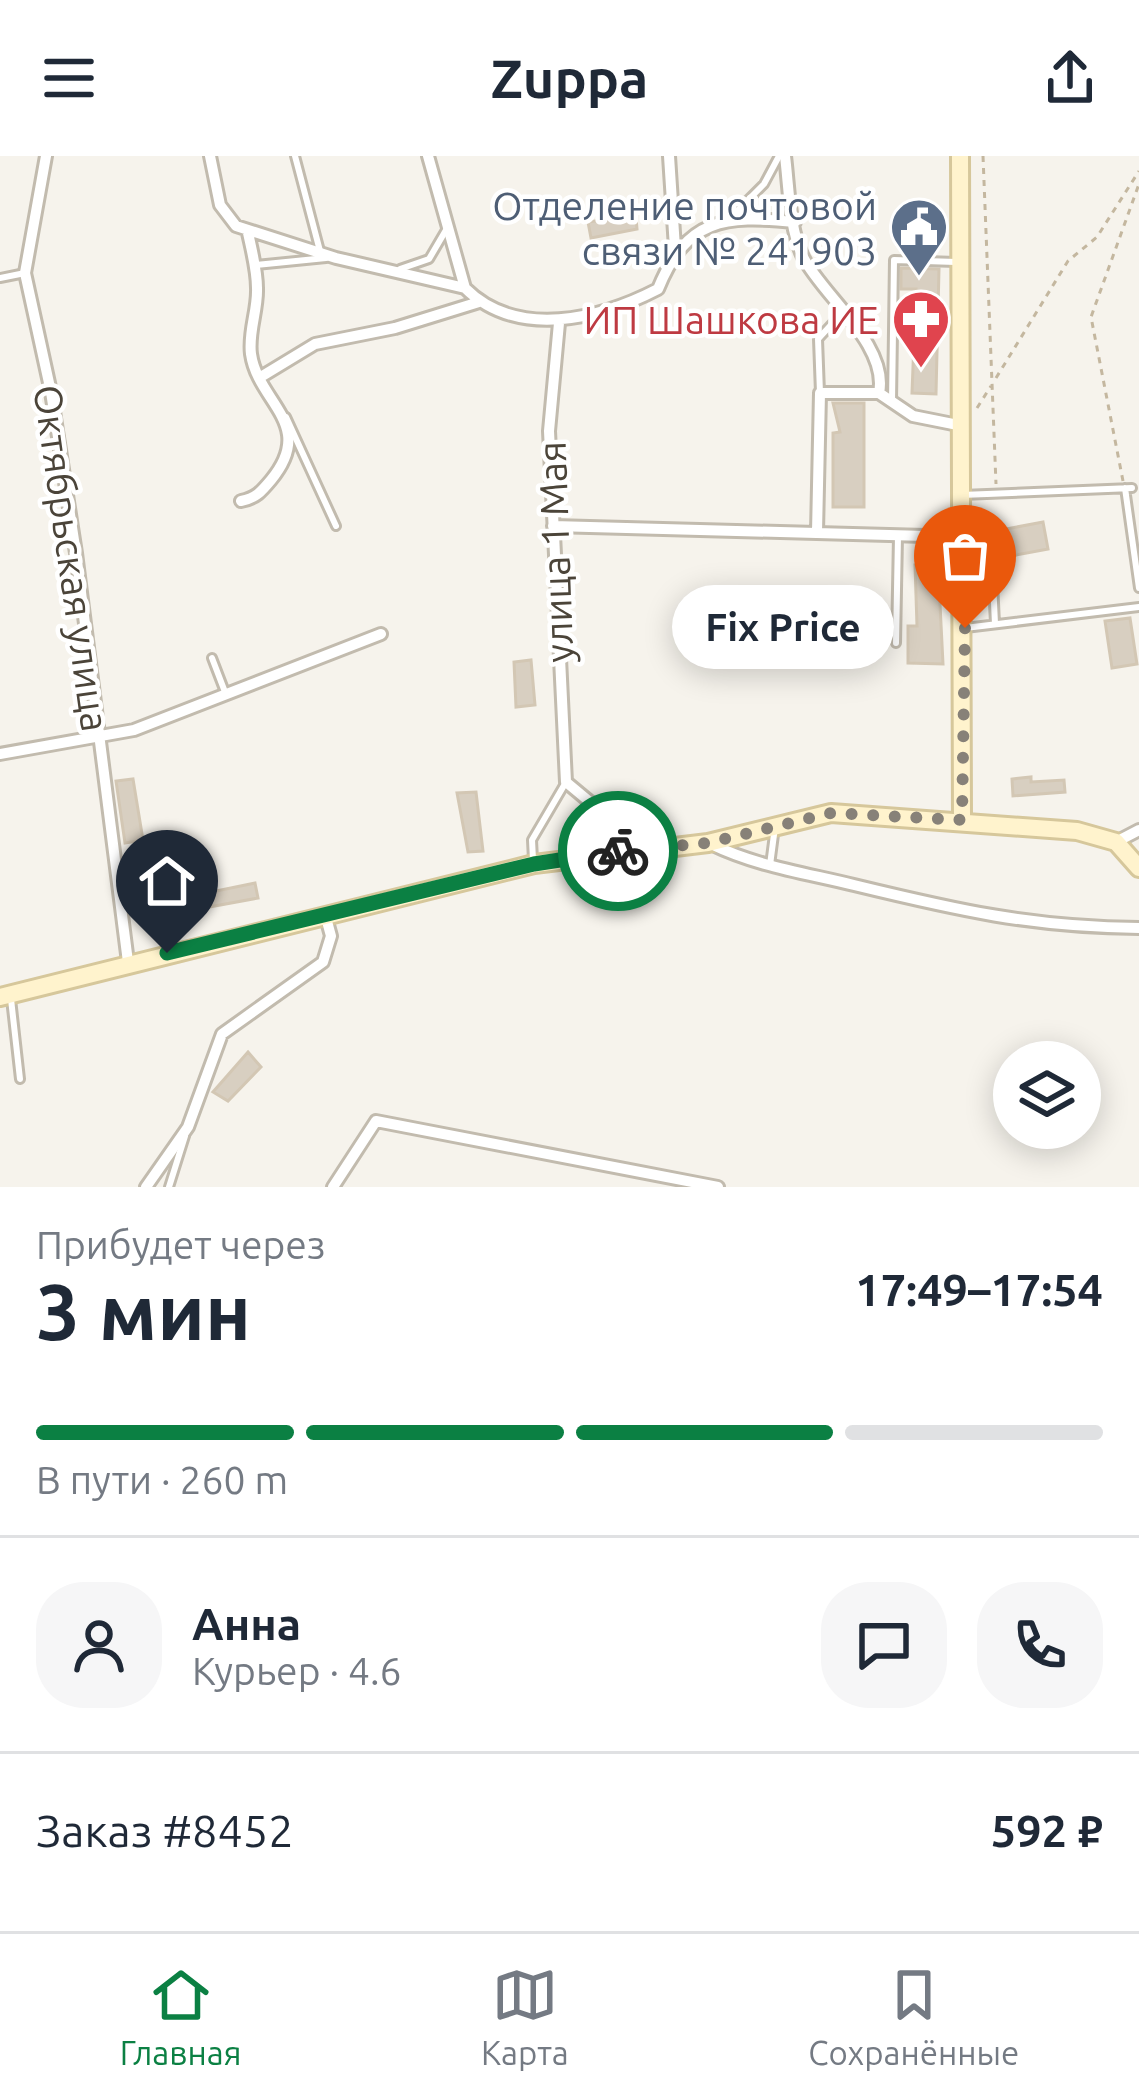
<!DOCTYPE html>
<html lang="ru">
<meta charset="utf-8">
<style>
:root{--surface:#fff;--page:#f6f6f7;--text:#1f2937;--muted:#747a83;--line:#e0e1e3;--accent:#0b8043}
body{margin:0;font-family:Ubuntu,sans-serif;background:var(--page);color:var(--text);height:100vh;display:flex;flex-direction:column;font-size:45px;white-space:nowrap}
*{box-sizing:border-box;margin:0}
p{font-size:39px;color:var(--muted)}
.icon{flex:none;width:66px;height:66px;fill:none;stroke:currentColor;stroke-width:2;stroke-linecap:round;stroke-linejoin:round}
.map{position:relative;height:1031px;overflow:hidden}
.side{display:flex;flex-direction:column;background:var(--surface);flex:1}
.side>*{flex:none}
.controls{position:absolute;left:993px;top:885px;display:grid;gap:24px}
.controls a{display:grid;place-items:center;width:108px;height:108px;border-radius:50%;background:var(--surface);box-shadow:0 6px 30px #0003;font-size:60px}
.pin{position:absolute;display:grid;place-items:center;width:102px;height:102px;color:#fff;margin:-123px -51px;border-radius:50% 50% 50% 0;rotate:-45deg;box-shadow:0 0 12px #0007}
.pin .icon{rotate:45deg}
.courier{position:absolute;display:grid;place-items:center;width:120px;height:120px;margin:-60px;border:9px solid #0b8043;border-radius:50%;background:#fff;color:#222;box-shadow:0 3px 15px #0007}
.bubble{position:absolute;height:84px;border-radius:42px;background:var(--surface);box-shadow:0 6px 30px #0003;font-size:39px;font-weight:700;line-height:84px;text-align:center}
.headline em{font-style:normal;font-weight:700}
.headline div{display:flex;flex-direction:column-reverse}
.headline{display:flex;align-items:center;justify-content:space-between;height:204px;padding:0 36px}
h1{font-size:78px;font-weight:700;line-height:90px}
.bar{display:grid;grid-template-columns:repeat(4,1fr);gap:18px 12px;align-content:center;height:144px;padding:0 36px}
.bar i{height:15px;border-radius:9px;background:var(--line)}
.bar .selected{background:var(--accent)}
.bar p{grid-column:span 4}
.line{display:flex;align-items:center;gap:30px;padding:0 36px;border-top:3px solid var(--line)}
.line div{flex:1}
.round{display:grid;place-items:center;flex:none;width:126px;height:126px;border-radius:48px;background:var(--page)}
header{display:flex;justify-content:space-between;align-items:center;height:156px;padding:0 36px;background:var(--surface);font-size:54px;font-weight:700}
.tab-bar{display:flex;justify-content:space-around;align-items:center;height:168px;border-top:3px solid var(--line);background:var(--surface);font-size:33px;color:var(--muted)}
.tab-bar a{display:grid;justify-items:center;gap:6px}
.tab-bar .selected{color:var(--accent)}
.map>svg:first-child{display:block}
.building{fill:#d8cfc1;stroke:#d3c7b4;stroke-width:3}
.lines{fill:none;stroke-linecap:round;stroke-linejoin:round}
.lane-casing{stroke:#c2bbae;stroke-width:12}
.street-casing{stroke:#c2bbae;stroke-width:16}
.secondary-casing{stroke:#d6c79b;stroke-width:22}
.path{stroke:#c4b79f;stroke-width:3;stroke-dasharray:6 6;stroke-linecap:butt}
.lane{stroke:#fff;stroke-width:6}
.street{stroke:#fff;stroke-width:10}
.secondary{stroke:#fff3cd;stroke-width:16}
.done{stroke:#878178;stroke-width:12;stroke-dasharray:0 21.6}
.route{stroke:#0b8043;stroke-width:15}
.labels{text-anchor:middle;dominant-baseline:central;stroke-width:9;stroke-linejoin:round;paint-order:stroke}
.service-label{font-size:39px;fill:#4e5e75;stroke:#fff;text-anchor:end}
.health-label{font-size:39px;fill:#be3a42;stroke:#fff;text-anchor:end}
.street-label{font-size:39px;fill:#4b4439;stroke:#fff}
</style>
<header><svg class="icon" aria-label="menu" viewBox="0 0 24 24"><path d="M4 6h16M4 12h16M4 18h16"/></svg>Zuppa<svg class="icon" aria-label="share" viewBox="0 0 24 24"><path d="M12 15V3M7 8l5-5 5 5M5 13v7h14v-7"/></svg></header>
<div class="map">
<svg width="1139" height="1031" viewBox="0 0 1139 1031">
<rect width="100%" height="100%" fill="#f6f3ec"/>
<path class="building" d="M635,50L637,73L591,82L588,66L609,63L608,52Z
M901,112L939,113L936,238L912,237L916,133H901Z
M833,247H864V351H833V277L840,276Z
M1043,366L1048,393L1006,401L1001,374Z
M938,408L943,508L908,507V470H917L915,409Z
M1130,462L1137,508L1112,512L1105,465Z
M531,504L535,549L516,551L514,506Z
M1031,621V626L1064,624L1065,636L1013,640L1012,623Z
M133,623L143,684L125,687L116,625Z
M476,636L483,695L468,696L457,637Z
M255,727L258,742L166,759L163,746Z
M248,896L261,911L228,945L213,936Z"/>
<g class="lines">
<g class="lane-casing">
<path id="lane" d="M295,0L320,95
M731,61L764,28L779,0
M256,109L326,102
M400,113L429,103L446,74
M0,122L25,117
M820,237L818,183L843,156
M892,245L894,104L956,106
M286,261L336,370
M1125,332L1139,432
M962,339L1132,332
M965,381L991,383L995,468
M965,472L1139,451
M896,487L898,380
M212,502L225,536
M533,704L532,684L566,626
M770,709L775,671
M11,843L20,923
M169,1031L185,980"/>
</g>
<g class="street-casing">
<path id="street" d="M46,0L25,117L51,236L76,397L128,806
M210,0L220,49L236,70L336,102L465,132C517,184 600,163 658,133C687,62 724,59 795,66
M428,0L465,132
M669,0L675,92
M785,0C789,32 789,72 803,101C822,139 889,189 879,237
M559,167L549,275L566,626L614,666L619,695
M259,222L315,188L395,172L479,146
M241,345C256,342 261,336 271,324C317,268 258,247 251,198C248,176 258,154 257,132C257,114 252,95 248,77
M553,370L962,381
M817,376L820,237H879L913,260L958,269
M0,598L134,574L381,478
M1116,686L1139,674
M711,688C756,710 805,717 854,729C957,754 1031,771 1139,772
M146,1031L188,971L222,878L323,806L331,780L325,758
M333,1031L376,965L718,1031"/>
</g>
<g class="secondary-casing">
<path id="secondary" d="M960,0L962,664
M0,841L534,708L708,687L831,657L1077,675L1116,686L1139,712"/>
</g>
<path class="path" d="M983,0L996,328
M996,222L1068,105L1097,81L1139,15
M977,252L991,230
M1123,325L1091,161L1139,28"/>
<use href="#lane" class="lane"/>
<use href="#street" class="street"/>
<use href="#secondary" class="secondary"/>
</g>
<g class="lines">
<path class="done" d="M618,695L708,687L831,657L962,664L965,472"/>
<path class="route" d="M167,797L534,708L618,695"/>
</g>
<defs>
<g id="civic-pin" transform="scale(3)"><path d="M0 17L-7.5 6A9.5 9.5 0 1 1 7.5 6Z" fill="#5c6f8a" stroke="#fff"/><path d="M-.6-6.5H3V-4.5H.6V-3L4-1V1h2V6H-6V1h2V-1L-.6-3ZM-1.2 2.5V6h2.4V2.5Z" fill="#fff"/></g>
<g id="pharmacy-pin" transform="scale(3)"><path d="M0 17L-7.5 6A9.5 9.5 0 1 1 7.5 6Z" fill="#e0444e" stroke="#fff"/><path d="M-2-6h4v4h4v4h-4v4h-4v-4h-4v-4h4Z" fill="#fff"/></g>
</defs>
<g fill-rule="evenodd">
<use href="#civic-pin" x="919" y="71"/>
<use href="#pharmacy-pin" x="921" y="163"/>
</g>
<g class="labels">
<g class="service-label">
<text x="877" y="49">Отделение почтовой<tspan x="877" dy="45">связи № 241903</tspan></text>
</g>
<g class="health-label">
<text x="879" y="163">ИП Шашкова ИЕ</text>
</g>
<g class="street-label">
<text transform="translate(555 396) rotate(-92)">улица 1 Мая</text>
<text transform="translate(72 402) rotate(82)">Октябрьская улица</text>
</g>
</g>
</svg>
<div class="controls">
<a><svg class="icon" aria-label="layers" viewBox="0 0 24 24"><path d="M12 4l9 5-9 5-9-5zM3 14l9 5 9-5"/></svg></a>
</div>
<div class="pin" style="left:965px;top:472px;background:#ea580c"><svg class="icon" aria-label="bag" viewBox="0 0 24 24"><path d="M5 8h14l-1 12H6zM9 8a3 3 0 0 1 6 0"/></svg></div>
<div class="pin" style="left:167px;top:797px;background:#1f2937"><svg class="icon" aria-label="home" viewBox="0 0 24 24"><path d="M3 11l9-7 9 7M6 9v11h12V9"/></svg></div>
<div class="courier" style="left:618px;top:695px"><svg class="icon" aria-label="bike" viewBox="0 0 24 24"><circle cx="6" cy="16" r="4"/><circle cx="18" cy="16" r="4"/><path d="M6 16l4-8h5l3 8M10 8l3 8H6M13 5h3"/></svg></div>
<div class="bubble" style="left:672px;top:429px;width:222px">Fix Price</div>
</div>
<section class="side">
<div class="headline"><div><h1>3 мин</h1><p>Прибудет через</p></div><em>17:49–17:54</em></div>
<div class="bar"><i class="selected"></i><i class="selected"></i><i class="selected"></i><i></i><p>В пути · 260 m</p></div>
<div class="line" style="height:216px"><a class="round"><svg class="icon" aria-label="person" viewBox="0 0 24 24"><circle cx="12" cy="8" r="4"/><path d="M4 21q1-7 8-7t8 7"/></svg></a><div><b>Анна</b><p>Курьер · 4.6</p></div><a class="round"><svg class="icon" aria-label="chat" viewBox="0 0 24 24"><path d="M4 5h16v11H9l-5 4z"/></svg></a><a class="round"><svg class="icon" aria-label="phone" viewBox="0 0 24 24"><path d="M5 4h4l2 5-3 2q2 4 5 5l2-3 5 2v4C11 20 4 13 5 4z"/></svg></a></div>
<div class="line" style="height:156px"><div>Заказ #8452</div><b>592 ₽</b></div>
</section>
<nav class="tab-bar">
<a class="selected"><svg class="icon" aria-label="home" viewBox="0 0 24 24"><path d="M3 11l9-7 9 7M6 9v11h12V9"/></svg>Главная</a>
<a><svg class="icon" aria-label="map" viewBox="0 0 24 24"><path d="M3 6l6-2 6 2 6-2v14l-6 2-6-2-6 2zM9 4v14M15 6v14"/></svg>Карта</a>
<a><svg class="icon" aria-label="saved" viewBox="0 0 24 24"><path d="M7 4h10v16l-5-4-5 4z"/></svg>Сохранённые</a>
</nav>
